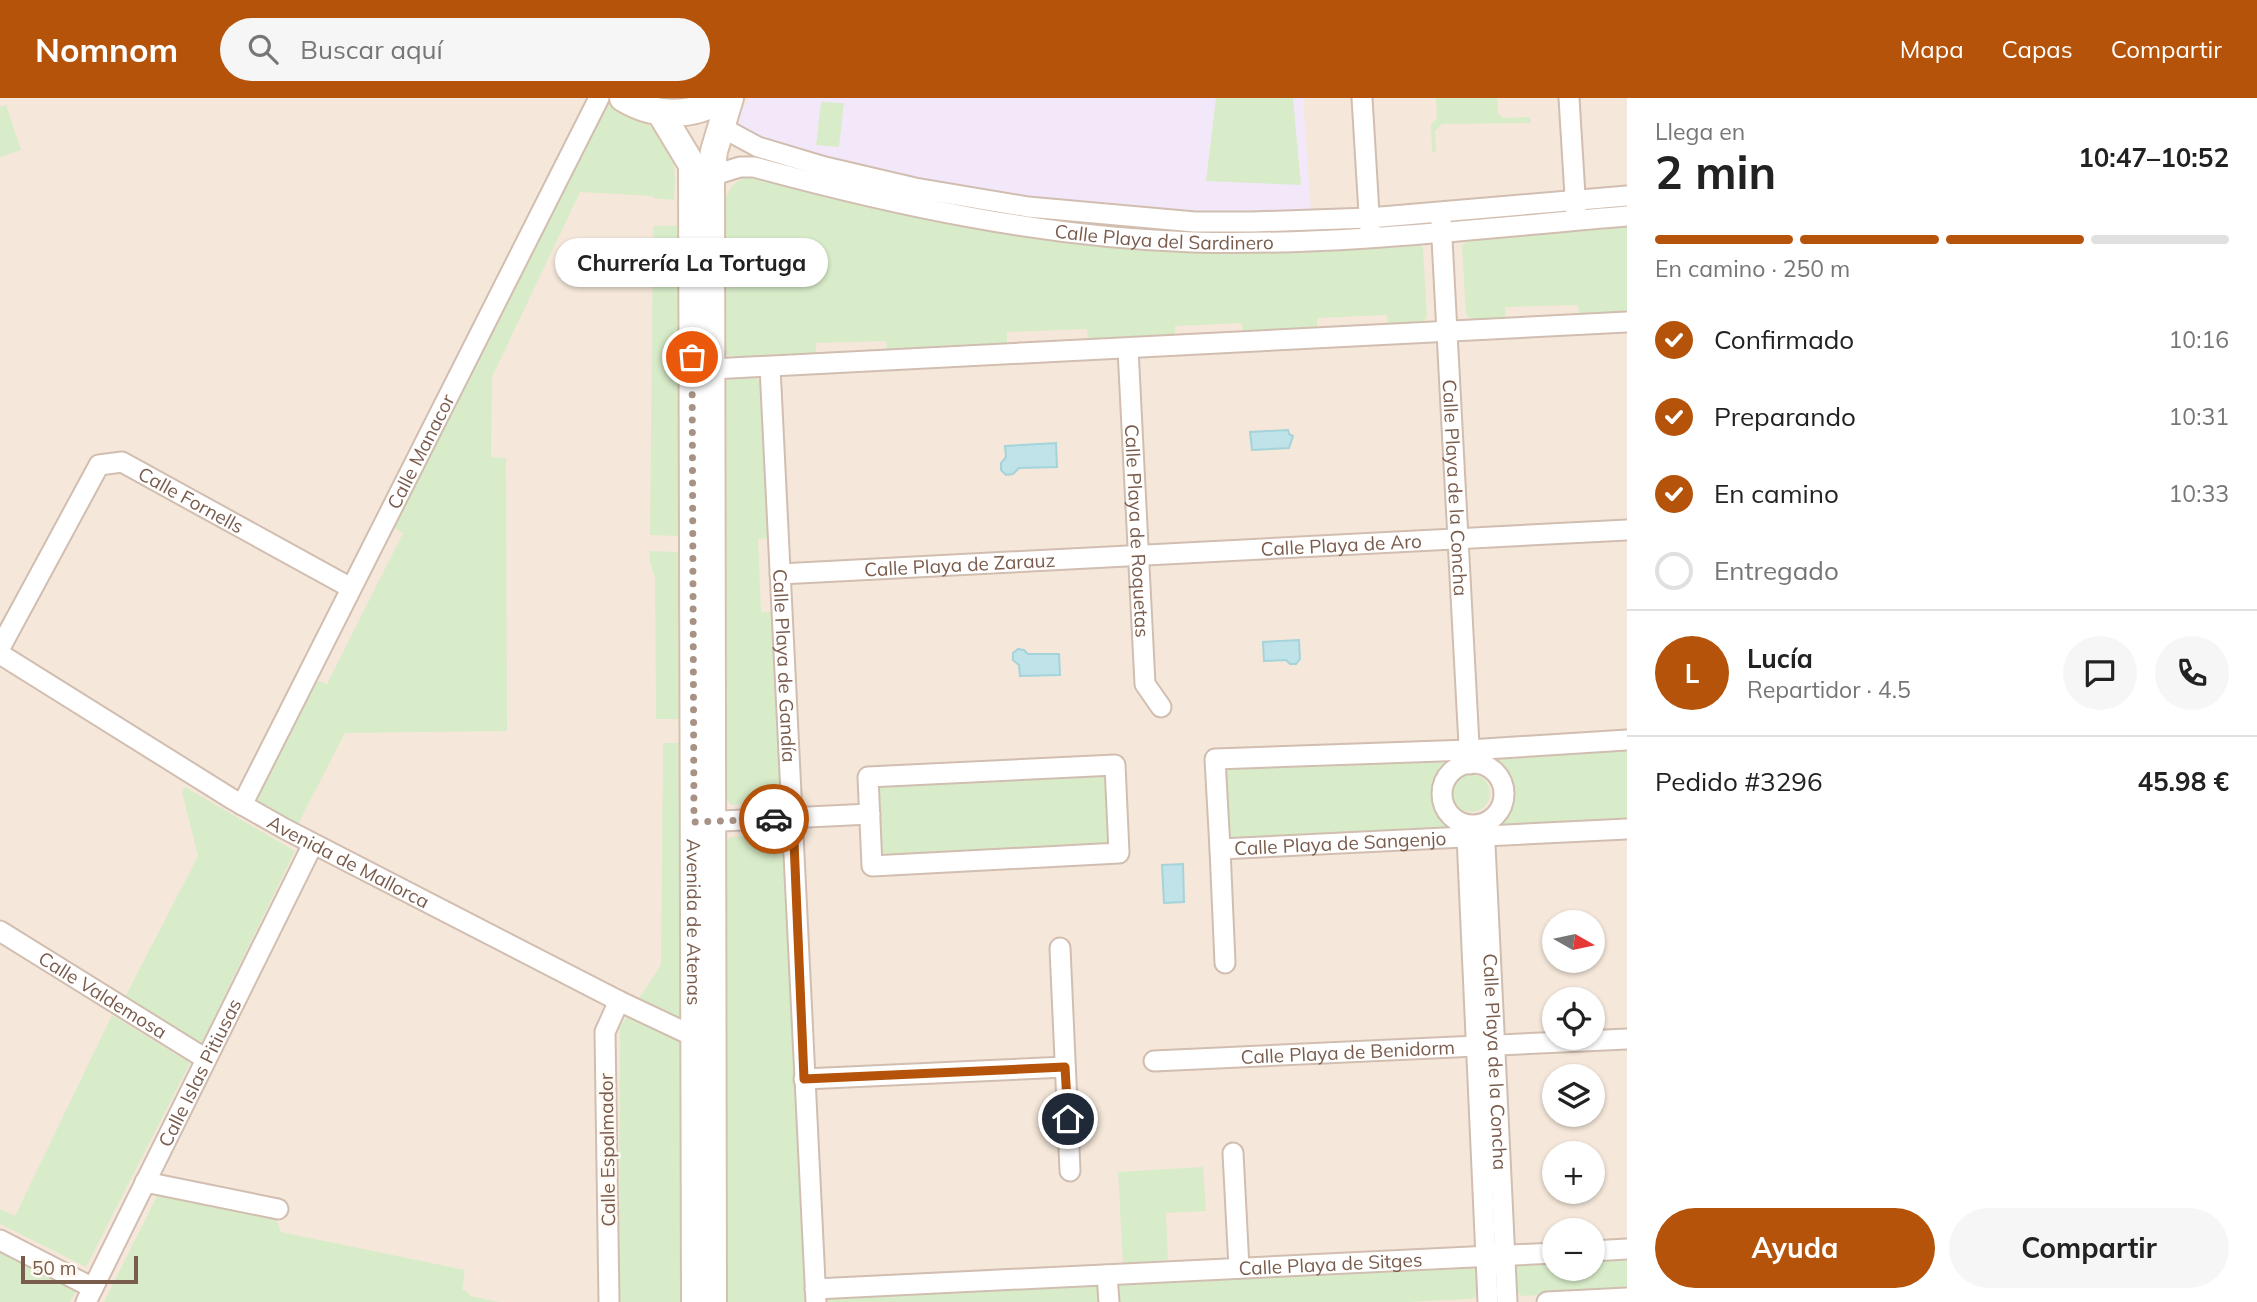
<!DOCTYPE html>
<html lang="es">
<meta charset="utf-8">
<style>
:root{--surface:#fff;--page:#f6f6f6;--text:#222;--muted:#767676;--line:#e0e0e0;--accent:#b45309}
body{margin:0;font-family:Mulish,sans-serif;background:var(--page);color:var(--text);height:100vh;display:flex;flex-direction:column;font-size:26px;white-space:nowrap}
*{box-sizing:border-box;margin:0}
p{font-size:23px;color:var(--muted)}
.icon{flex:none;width:38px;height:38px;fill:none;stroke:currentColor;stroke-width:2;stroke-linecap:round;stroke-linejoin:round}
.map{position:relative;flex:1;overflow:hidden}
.sheet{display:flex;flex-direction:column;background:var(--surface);width:630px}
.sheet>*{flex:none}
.needle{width:46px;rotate:99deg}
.controls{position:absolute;left:1542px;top:812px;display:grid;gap:14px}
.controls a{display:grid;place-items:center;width:63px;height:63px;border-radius:50%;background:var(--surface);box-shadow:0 2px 5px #0004;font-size:35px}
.scale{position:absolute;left:21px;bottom:18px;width:117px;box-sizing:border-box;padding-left:7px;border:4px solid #7a5c4d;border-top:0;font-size:19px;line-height:24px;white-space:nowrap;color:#7a5c4d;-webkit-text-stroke:5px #fffaf3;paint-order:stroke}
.pin{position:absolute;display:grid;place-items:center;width:60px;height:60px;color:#fff;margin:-30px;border:4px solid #fff;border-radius:50%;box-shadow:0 2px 7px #0007}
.courier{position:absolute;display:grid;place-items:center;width:70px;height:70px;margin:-35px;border:5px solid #b45309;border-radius:50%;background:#fff;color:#222;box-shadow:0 2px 9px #0007}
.bubble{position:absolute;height:49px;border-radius:24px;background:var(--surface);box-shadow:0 2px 5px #0004;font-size:23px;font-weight:700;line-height:49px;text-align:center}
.summary em{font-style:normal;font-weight:700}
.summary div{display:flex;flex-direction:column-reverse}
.summary{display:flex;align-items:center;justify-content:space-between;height:119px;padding:0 28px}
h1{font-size:46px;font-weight:700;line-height:52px}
.bar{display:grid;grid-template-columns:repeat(4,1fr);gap:10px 7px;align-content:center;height:84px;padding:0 28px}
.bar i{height:9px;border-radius:5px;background:var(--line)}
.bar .selected{background:var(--accent)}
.bar p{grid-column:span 4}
.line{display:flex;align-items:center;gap:18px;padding:0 28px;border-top:2px solid var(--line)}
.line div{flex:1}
.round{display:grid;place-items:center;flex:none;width:74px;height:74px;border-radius:37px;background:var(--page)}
ol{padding:0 28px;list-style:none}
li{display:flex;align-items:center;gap:21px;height:77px}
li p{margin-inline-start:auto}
li .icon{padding:7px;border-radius:50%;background:var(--accent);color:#fff;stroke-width:4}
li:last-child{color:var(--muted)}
li i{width:38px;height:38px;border:4px solid var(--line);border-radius:50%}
.button{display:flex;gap:14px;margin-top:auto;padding:14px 28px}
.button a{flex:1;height:80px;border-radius:42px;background:var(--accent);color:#fff;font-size:28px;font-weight:700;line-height:80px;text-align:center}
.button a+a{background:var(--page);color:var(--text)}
header{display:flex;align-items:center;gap:42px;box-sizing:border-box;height:98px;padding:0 35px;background:var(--accent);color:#fff}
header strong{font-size:33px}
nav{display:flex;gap:38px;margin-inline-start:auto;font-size:24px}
.search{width:490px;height:63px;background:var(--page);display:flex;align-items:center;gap:18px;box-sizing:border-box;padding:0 24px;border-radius:38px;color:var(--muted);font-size:26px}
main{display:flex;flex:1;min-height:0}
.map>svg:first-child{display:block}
.residential{fill:#f5e8da;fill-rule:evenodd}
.education{fill:#f3e8fa}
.green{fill:#d8ecc9}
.water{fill:#bfe3e8;stroke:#a5d3da;stroke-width:2}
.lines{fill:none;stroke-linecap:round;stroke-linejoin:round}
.street-casing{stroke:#d1beb0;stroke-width:23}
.secondary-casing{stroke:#d6c0b0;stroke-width:30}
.street{stroke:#fff;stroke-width:19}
.secondary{stroke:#fff;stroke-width:26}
.done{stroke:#a89285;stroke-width:7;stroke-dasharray:0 12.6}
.route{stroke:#b45309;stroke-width:9}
.labels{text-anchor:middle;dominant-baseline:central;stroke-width:5;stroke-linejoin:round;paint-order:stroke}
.street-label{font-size:19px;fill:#7a5c4d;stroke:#fffaf3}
</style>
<header>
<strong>Nomnom</strong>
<div class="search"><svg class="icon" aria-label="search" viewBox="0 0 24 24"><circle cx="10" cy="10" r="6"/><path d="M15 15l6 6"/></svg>Buscar aquí</div>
<nav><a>Mapa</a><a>Capas</a><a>Compartir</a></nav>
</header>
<main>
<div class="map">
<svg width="1627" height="1204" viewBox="0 0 1627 1204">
<rect width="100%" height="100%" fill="#fdf6ec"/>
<path class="residential" d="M0,0H1627V1204H0ZM1554,824H1592V863H1554ZM1554,901H1592V940H1554ZM1554,978H1592V1017H1554ZM1554,1055H1592V1094H1554ZM1554,1132H1592V1171H1554Z"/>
<path class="education" d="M750,0H1303L1311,114L1171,113L1029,100L965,90L836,62L764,42L736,26L734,21Z"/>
<path class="green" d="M1216,0H1293L1301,87L1206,83Z
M1436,0H1497L1498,15L1503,20L1530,19L1531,25L1442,26L1435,33L1436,54H1432L1431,27L1437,20Z
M605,2C616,10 629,13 640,21C674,43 677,63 674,102L653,100V98L580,94L492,279L491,359L506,360L507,633L345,635L297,728L256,705L255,701L316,582L327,586L403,435L393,429Z
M821,4L844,5L839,49L816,47Z
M6,7L21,52L0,59V9Z
M747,79L893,115L1023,138L1083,145L1418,146L1423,150L1427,218L1423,225L1388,228L1387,217L1317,220V231L1243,237L1242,225L1175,228V240L1088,243L1087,231L1007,234V246L887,254L886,243L816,245V256C797,258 738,266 724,255V104C729,90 733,84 747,79Z
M653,128H680L681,433L677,438L650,437Z
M1627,128V214L1579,218L1578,207L1505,209V220L1473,222L1466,217L1462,148L1469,141Z
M755,278L761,285L771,440L758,441L761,514H774L783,697L777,703L731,707L725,699V284L729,280Z
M650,453L678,454L681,458L682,621H656L655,479L650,464Z
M663,645H681L683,1204H619L620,929L661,867Z
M1627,652V723L1504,729L1501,723C1515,701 1516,686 1499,664V658Z
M1441,662L1443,666C1429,698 1427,696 1447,726L1444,732L1228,740L1223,671Z
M1108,675L1112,748L879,760L876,687Z
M1452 695a19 19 0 1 1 38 0a19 19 0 1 1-38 0Z
M185,689L295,753L201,946L125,899L198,758L182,694Z
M785,736L809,1204H728L726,744L730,739Z
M112,917L190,965L86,1169L0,1126V1111L15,1118Z
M1203,1069L1206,1113L1166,1115L1168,1162L1123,1165L1118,1074Z
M158,1096L276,1120L281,1134L465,1172L462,1192L467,1193L470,1198L499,1204H104Z
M0,1153L77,1191L70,1204H0Z
M1627,1157V1193L1522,1198L1514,1192L1513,1169L1518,1163L1554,1161V1171H1592L1593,1159Z
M1473,1167L1477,1170L1478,1196L1474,1200L1466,1201L1406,1204H1117L1116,1188L1122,1182Z
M1093,1184L1101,1189V1204H823V1202L830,1196Z"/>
<path class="water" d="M1288,332L1289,336L1293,338L1289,350L1252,352L1250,334Z
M1056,345L1057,369L1019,370L1013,376L1006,377L1001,372V365L1006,359L1005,348Z
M1299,542L1300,561L1296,566H1290L1286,562L1264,563L1263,544Z
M1018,551L1024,552L1028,556H1059L1060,577L1020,578L1019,567L1013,562V555Z
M1183,766L1184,804L1164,805L1162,767Z"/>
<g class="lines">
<g class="street-casing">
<g id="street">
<path d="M1362,0L1370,132"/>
<path d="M1569,0L1576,114"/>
<path d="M721,29L758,49L825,69L915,90L1028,109L1195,124H1252L1369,120L1627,98"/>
<path id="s1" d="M702,73L711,78L740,69H754C897,108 1043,139 1192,144C1337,148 1483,130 1627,118"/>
<path id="s2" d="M1441,122L1470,666"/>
<path id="s3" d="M1128,251L1145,586L1161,609"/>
<path id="s4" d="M770,269L816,1204"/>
<path d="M712,271L1627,224"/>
<path id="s5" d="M780,476L1627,432"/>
<path id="s6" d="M0,550L99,367L122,364L351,490"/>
<path id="s7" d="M0,556L232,701L285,731L619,903L693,938H705"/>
<path id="s8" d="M1627,642L1469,652L1215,661L1220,751L1627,731"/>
<circle cx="1473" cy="696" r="31"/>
<path d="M1115,667L1119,755L872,768L868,679Z"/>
<path id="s9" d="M242,707L599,0"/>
<path d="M702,724L870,716"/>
<path id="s10" d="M1484,726L1507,1204"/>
<path d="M1464,727L1467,738L1488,1204"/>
<path d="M1220,751L1225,865"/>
<path id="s11" d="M0,833L206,961"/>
<path d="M1060,850L1070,1073"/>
<path id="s12" d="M1154,963L1627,941"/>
<path d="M804,981L1065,969"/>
<path d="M1233,1055L1239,1170"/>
<path d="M145,1084L278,1111"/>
<path d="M0,1142L93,1190"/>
<path d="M1592,1153L1627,1151"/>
<path d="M1107,1177L1109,1204"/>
<path id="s13" d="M815,1191L1554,1155"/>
<path id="s14" d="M86,1204L313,746"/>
<path d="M609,1204L605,934L619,903"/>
<path d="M1547,1204L1627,1200"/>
</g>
</g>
<g class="secondary-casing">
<g id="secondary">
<path d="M623,0C654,19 692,20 723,0"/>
<path id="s15" d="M660,14L692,67L695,1204"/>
<path d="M713,1204L711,78L714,53L730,0"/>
</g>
</g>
<use href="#street" class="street"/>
<use href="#secondary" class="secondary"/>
</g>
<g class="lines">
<path class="done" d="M692,259L694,724L774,721"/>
<path class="route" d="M774,721L793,720L804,981L1065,969L1068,1021"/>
</g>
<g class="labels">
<g class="street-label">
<text stroke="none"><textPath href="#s1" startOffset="472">Calle Playa del Sardinero</textPath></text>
<text stroke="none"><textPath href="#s9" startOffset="396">Calle Manacor</textPath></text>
<text stroke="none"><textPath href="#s2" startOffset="268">Calle Playa de la Concha</textPath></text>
<text stroke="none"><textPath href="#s6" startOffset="310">Calle Fornells</textPath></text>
<text stroke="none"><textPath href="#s3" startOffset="182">Calle Playa de Roquetas</textPath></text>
<text stroke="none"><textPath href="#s5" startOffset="562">Calle Playa de Aro</textPath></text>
<text stroke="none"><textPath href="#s5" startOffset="180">Calle Playa de Zarauz</textPath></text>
<text stroke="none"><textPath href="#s4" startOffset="299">Calle Playa de Gandía</textPath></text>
<text stroke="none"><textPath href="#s8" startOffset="623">Calle Playa de Sangenjo</textPath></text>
<text stroke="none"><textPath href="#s7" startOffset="406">Avenida de Mallorca</textPath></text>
<text stroke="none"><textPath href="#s15" startOffset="819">Avenida de Atenas</textPath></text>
<text stroke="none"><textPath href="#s11" startOffset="121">Calle Valdemosa</textPath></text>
<text stroke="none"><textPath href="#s12" startOffset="194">Calle Playa de Benidorm</textPath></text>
<text stroke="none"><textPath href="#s10" startOffset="238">Calle Playa de la Concha</textPath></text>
<text stroke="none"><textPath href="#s14" startOffset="256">Calle Islas Pitiusas</textPath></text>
<text transform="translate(607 1052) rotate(-91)">Calle Espalmador</text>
<text stroke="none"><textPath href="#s13" startOffset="516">Calle Playa de Sitges</textPath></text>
</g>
</g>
</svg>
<div class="controls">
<a><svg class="needle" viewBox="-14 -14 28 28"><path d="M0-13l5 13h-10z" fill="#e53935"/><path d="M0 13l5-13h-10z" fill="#767676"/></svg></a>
<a><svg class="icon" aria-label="locate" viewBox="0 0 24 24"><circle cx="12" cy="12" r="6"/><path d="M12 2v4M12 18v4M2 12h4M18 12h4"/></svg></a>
<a><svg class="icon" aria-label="layers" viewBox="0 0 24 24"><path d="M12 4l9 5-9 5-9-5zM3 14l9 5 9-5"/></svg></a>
<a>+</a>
<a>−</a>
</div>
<div class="scale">50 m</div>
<div class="pin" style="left:692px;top:259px;background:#ea580c"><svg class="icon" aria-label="bag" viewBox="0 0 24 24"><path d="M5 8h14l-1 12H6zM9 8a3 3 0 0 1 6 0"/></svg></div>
<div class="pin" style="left:1068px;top:1021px;background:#1f2937"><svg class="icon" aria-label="home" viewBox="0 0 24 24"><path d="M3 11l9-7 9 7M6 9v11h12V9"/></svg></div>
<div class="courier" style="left:774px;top:721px"><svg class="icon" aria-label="car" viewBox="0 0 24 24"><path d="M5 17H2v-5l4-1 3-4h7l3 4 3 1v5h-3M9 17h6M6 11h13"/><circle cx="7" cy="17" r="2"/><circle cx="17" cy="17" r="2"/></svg></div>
<div class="bubble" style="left:555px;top:140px;width:273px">Churrería La Tortuga</div>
</div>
<section class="sheet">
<div class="summary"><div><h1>2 min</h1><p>Llega en</p></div><em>10:47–10:52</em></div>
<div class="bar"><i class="selected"></i><i class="selected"></i><i class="selected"></i><i></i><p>En camino · 250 m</p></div>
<ol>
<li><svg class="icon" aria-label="check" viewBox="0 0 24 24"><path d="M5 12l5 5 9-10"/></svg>Confirmado<p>10:16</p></li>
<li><svg class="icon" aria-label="check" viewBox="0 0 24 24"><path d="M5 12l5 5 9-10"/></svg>Preparando<p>10:31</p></li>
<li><svg class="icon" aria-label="check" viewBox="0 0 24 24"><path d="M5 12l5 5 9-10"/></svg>En camino<p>10:33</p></li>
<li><i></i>Entregado</li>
</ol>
<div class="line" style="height:126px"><b class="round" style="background:var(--accent);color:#fff">L</b><div><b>Lucía</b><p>Repartidor · 4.5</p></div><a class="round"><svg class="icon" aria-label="chat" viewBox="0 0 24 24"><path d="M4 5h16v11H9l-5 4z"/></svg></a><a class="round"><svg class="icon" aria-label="phone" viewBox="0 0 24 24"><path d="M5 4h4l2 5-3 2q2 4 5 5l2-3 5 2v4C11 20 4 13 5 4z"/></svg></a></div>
<div class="line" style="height:91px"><div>Pedido #3296</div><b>45.98 €</b></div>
<div class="button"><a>Ayuda</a><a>Compartir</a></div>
</section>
</main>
